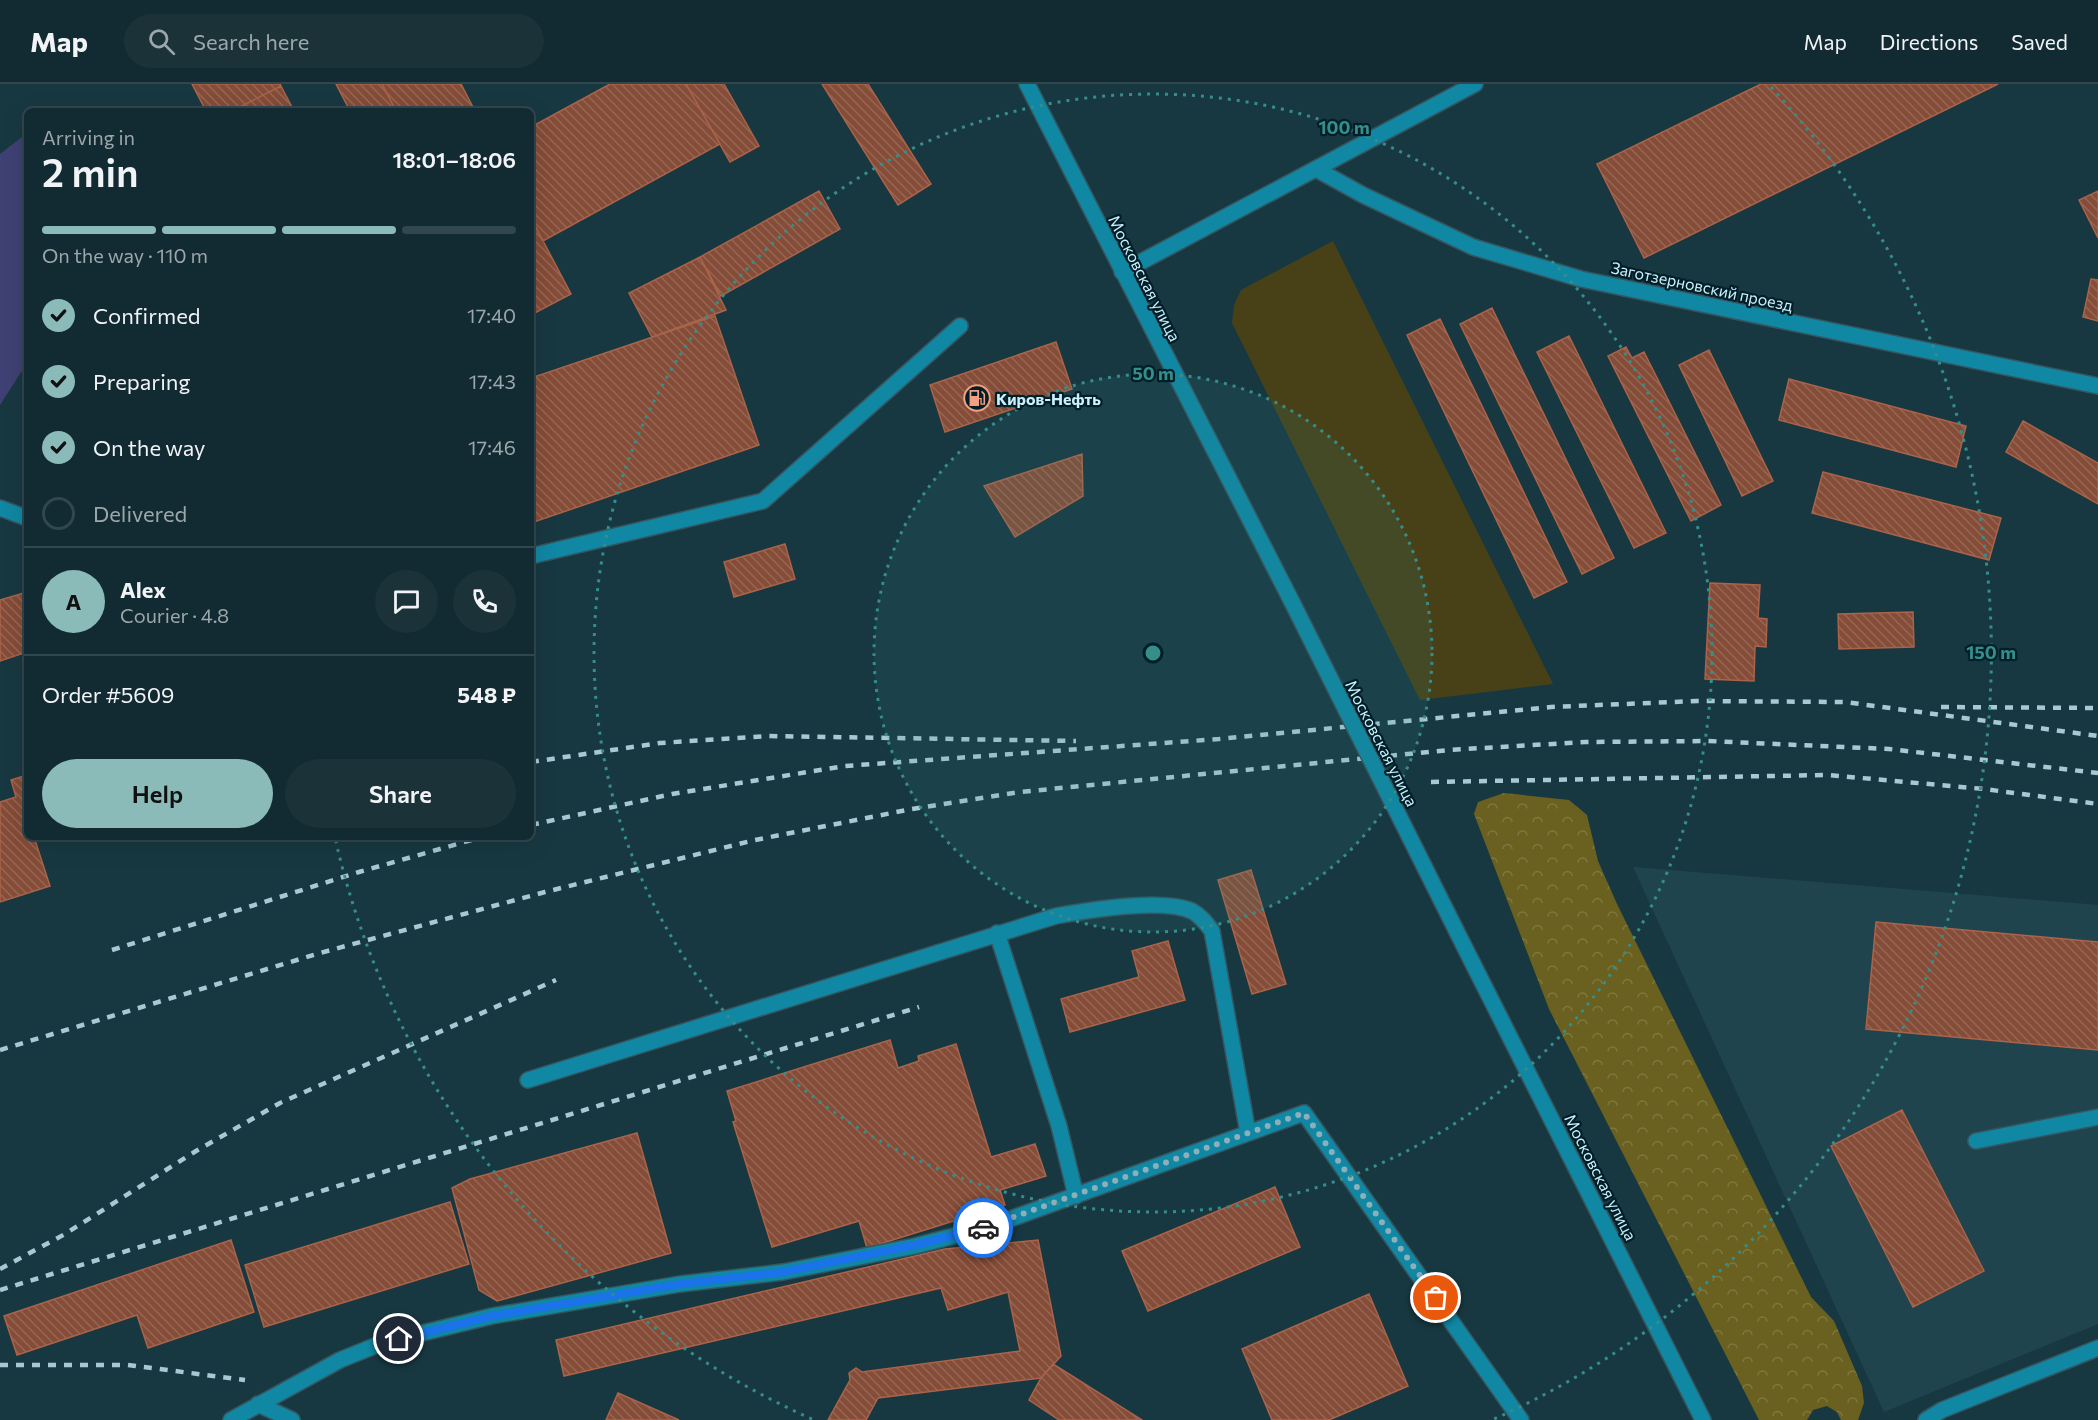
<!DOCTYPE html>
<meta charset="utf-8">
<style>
:root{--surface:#122a31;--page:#1b3239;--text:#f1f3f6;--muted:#9ca7ab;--line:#31464d;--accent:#8bbbb9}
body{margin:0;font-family:Commissioner,sans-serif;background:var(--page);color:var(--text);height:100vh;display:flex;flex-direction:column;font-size:22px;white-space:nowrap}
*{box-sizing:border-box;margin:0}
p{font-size:20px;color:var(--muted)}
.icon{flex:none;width:33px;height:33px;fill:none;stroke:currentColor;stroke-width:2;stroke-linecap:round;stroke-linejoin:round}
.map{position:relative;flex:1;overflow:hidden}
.drawer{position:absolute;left:24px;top:24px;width:510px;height:732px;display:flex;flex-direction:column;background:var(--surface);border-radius:9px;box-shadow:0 6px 24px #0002,0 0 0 2px var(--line)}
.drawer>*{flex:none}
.pin{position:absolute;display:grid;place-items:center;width:51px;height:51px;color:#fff;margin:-26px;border:3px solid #fff;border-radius:50%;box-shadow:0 2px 6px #0007}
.courier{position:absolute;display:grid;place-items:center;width:60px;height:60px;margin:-30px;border:4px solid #1a73e8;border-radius:50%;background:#fff;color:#222;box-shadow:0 2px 8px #0007}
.summary em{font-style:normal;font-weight:600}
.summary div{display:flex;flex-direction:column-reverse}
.summary{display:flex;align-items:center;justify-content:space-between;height:102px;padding:0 18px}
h1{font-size:39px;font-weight:600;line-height:45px}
.bar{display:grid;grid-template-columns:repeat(4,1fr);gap:9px 6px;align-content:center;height:72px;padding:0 18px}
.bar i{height:8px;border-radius:4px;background:var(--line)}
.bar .on{background:var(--accent)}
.bar p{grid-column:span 4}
.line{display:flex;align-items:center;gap:15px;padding:0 18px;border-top:2px solid var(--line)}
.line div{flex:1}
.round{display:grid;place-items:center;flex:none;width:63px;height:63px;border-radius:32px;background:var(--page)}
ol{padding:0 18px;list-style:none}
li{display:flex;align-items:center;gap:18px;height:66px}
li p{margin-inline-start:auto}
li .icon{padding:6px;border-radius:50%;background:var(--accent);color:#111;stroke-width:4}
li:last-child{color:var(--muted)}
li i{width:33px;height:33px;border:3px solid var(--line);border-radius:50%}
.cta{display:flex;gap:12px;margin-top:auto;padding:12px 18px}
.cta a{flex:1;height:69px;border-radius:36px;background:var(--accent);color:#111;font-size:24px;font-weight:600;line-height:69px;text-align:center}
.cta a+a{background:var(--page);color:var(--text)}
header{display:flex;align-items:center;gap:36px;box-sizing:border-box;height:84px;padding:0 30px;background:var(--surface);border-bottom:2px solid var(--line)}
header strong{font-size:28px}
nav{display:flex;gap:33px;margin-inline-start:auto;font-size:21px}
.search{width:420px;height:54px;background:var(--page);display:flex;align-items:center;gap:15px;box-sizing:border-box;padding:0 21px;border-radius:33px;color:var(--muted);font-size:22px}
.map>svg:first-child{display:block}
.built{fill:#20444e}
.grass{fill:#484118}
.forest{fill:url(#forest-crowns)}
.water{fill:#3f4174}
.building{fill:url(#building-back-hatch);stroke:#ab6349;stroke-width:1.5}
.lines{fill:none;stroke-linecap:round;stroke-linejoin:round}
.service-casing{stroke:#35555f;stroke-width:18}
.minor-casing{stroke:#35555f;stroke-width:18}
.tertiary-casing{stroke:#35555f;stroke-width:18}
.secondary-casing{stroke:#35555f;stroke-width:18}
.service{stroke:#1087a3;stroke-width:15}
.minor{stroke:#1087a3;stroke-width:15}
.tertiary{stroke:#1087a3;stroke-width:15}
.secondary{stroke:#1087a3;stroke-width:15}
.rail{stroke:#a6c9d4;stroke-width:4.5;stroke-dasharray:8 8;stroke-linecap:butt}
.secondary-bridge-casing{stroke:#35555f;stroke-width:18;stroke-linecap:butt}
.secondary-bridge{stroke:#1087a3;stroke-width:15}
.done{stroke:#8cafba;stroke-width:6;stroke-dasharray:0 10.8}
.route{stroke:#1a73e8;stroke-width:8}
.ring{fill:none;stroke:#358e8a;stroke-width:3;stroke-dasharray:3 6}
.labels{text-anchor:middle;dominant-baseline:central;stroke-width:4.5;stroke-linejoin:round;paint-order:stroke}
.street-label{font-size:16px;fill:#cbeffb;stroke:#001f28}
.poi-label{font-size:16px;font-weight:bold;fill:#cbeffb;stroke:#001f28;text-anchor:start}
.centre{fill:#358e8a;stroke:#001f28;stroke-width:3}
.ring-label{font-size:18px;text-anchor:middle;font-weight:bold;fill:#358e8a;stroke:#001f28;stroke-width:4.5;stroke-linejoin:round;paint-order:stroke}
</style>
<header>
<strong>Map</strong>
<div class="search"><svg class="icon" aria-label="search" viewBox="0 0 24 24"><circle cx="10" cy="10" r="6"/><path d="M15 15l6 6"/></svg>Search here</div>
<nav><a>Map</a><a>Directions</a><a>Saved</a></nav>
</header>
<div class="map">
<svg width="2098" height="1336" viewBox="0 0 2098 1336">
<defs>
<pattern id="forest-crowns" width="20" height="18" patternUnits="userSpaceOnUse" patternTransform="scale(1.5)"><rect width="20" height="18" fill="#6a601f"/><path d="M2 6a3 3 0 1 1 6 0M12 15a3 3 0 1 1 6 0" fill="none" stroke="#7e7740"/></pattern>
<pattern id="building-back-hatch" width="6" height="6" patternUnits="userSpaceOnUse" patternTransform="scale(1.5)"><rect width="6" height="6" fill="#854c37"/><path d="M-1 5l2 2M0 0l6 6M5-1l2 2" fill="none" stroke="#956655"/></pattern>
</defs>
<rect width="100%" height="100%" fill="#183841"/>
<path class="built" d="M1633,783L2098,821V1240L1884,1328Z"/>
<path class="grass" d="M1333,157L1553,600L1420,616L1232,239L1234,221L1241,206Z"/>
<path class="forest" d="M1504,709L1569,716L1587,731L1598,777L1617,820L1811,1213L1834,1237L1862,1302L1864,1319L1858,1336H1841L1837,1328L1827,1322L1813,1326L1807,1336H1759L1549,925L1474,730L1478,718Z"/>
<path class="water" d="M27,49V279L0,321V70Z"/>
<path class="building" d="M192,0H280L281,2L232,27H206Z
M336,0H382L396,27H350Z
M382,0H461L475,27H396Z
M610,0H686L720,60L543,157L531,134V43Z
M686,0H724L759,62L730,78Z
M822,0H868L931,100L898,121Z
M1761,0H1998L1644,174L1597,80Z
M281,2L294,27H232Z
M819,107L840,145L721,212L700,173Z
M2098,107V154L2079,116Z
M531,134L571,210L531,231Z
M700,173L726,226L652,253L629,209Z
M2091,195L2098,196V237L2083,233Z
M1492,224L1614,474L1582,490L1460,240Z
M715,232L759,361L531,439V294Z
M1440,235L1567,498L1534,514L1407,251Z
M1569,252L1666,449L1634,464L1537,268Z
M1056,258L1072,305L945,348L930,301Z
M1626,263L1632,274L1644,268L1721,421L1691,437L1608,272Z
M1709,266L1773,397L1742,412L1679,281Z
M1789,295L1966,342L1956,383L1779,336Z
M2023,337L2098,379V420L2006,368Z
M1082,370L1083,412L1015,453L984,402Z
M1823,388L2001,434L1989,476L1812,429Z
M785,460L795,495L734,513L724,478Z
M1710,499L1760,501L1758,534L1767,535L1766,563L1755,562L1754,597L1705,595Z
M27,508V568L0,577V516Z
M1913,528L1914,563L1839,565L1838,530Z
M27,691V753H34L50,802L0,818V718L16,713L11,696Z
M1251,786L1286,900L1252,910L1218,796Z
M1876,838L2098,858V966L1866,945Z
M1168,857L1185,916L1070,948L1061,915L1139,893L1132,867Z
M890,956L898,984L919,977L918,972L956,960L991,1073L1035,1060L1046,1092L1000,1106L1005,1121L867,1164L859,1137L772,1163L733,1038L736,1037L727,1007Z
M1902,1026L1984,1187L1913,1223L1831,1062Z
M637,1049L671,1169L497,1217L479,1206L452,1104L470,1095Z
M1275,1103L1300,1163L1148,1227L1122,1167Z
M450,1118L469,1180L264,1243L245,1181Z
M231,1156L254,1228L148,1264L137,1231L17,1271L4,1232Z
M1038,1156L1061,1272L1041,1294L878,1314L866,1336H828L850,1296L849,1289L856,1284L862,1288L1020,1267L1008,1208L948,1226L941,1204L564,1292L556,1256L945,1165Z
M1369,1210L1408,1302L1329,1336H1272L1242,1265Z
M1053,1280L1142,1336H1059L1029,1316L1041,1294Z
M618,1309L679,1336H606Z"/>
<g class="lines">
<g class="service-casing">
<path id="service" d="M0,424L27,434
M531,472L763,417L960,242
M997,849L1059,1042L1076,1112
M528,996L1056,832C1089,826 1162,814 1192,827C1201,832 1206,839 1212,847L1248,1049
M1976,1057L2098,1033
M258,1320L292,1336
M231,1336L340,1276L382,1259L492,1232L680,1200L783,1188L915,1162L988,1143L1304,1029L1521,1336
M1926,1336L1942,1326L2098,1264"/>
</g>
<g class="minor-casing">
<path id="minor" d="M1316,85L1363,111L1473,163L1581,195L2098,302"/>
</g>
<g class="tertiary-casing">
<path id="tertiary" d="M1122,188L1475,0"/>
</g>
<g class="secondary-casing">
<path id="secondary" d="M1027,0L1292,518
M1463,860L1703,1336"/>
</g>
<use href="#service" class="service"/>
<use href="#minor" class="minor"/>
<use href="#tertiary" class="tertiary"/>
<use href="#secondary" class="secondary"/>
<path class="rail" d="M1941,623L2098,624
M531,678L660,659L769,652L1076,657
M1431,698L1828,691L1984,705L2098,720
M531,741L672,710L845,682L1219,655L1551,623L1697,617L1845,618L2098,652
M112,866L359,788L482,753
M0,966L320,869L545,808L755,756L912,725L1020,708L1449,666L1585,658L1708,657L1889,665L2098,689
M0,1185L65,1150L196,1067L280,1019L556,896
M0,1206L919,923
M0,1281H128L245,1296"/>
<g class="secondary-bridge-casing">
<path id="secondary-bridge" d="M1292,518L1463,860"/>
</g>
<use href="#secondary-bridge" class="secondary-bridge"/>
</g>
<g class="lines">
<path class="done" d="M983,1144L1304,1029L1436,1214"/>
<path class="route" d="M399,1255L492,1232L680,1200L783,1188L915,1161L983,1144"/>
</g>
<circle cx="1153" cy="569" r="279" fill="#358e8a" fill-opacity=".12"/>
<g class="ring">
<circle cx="1153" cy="569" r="279"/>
<circle cx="1153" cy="569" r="559"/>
<path d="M812 1335A838 838 0 0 1 336 758M1771 3A838 838 0 0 1 1494 1335"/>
</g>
<defs>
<g id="fuel-ring" transform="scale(1.35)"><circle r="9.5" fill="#001f28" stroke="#f39f82" stroke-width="1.5"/><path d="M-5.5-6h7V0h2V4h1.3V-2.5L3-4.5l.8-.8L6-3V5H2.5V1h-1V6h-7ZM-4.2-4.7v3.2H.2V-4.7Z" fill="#f39f82"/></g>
</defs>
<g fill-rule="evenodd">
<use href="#fuel-ring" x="977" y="314"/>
</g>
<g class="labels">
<g class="street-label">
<text transform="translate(1145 194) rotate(63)">Московская улица</text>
<text transform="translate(1702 202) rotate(12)">Заготзерновский проезд</text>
<text transform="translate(1382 659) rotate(63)">Московская улица</text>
<text transform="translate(1601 1093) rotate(63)">Московская улица</text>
</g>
<g class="poi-label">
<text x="996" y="314">Киров-Нефть</text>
</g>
</g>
<circle cx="1153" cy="569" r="9" class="centre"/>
<g class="ring-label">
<text x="1344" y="50">100 m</text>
<text x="1153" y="296">50 m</text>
<text x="1991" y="575">150 m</text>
</g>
</svg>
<div class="pin" style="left:1436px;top:1214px;background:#ea580c"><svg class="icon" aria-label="bag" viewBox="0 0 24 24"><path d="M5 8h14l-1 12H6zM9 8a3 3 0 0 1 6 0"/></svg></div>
<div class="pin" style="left:399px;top:1255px;background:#1f2937"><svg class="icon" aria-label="home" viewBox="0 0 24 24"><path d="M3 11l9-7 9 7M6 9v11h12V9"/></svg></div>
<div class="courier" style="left:983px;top:1144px"><svg class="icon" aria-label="car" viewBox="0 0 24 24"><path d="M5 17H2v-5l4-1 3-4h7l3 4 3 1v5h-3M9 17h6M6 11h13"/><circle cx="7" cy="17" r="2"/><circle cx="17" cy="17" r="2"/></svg></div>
<section class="drawer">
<div class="summary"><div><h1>2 min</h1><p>Arriving in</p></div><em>18:01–18:06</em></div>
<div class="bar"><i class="on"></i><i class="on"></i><i class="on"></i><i></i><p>On the way · 110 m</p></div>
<ol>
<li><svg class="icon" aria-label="check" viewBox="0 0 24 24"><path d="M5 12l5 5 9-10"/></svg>Confirmed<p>17:40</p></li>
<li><svg class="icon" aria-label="check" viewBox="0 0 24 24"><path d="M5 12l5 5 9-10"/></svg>Preparing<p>17:43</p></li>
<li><svg class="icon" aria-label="check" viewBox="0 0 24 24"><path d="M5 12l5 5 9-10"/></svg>On the way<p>17:46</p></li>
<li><i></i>Delivered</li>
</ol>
<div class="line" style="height:108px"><b class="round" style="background:var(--accent);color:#111">A</b><div><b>Alex</b><p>Courier · 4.8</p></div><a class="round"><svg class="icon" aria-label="chat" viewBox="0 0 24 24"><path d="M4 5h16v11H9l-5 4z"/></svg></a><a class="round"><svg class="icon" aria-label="phone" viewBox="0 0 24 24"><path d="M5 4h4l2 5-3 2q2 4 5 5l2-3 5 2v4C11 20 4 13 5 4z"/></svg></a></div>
<div class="line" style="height:78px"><div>Order #5609</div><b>548 ₽</b></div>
<div class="cta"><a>Help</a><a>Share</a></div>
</section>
</div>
